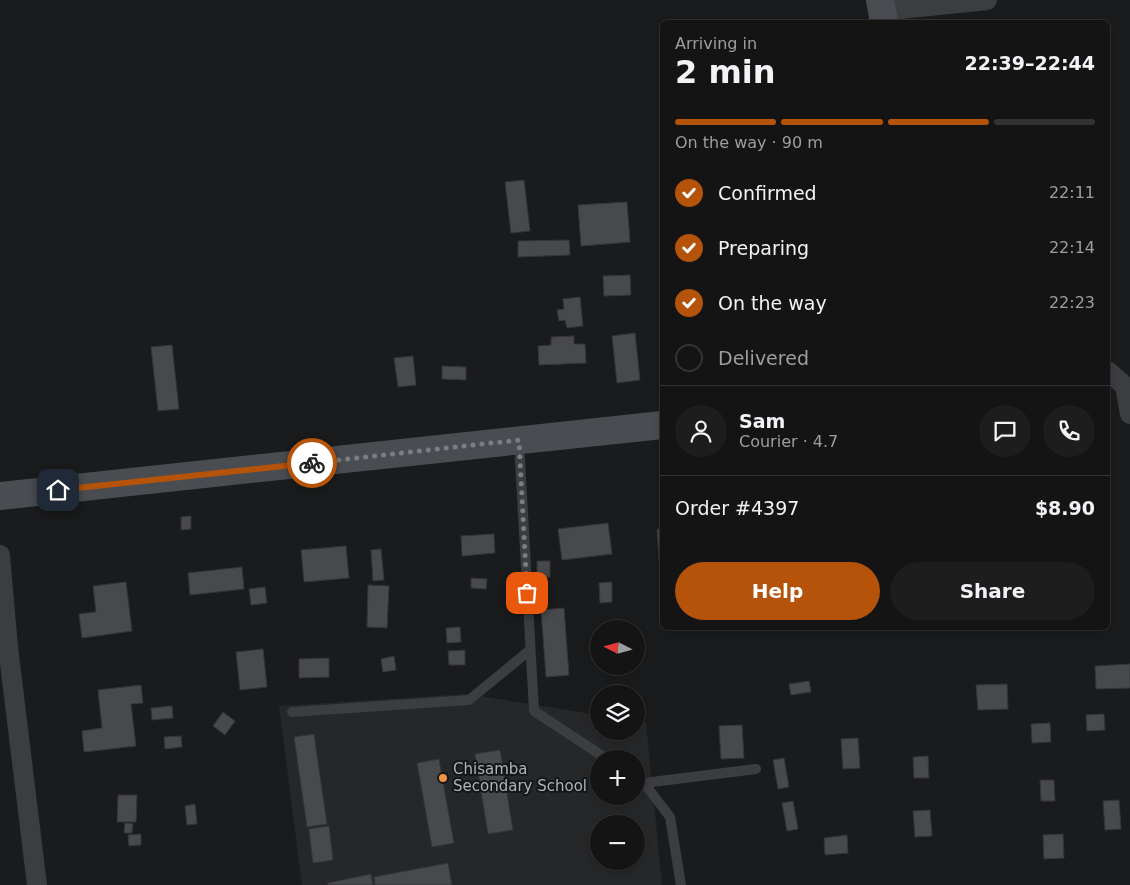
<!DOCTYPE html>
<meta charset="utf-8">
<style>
:root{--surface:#141415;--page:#1d1d1e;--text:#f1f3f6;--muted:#9d9ea0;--line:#333334;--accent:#b45309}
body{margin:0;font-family:"DejaVu Sans",sans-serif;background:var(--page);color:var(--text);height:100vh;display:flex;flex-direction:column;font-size:19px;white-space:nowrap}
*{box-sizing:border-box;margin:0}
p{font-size:16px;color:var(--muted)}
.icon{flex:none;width:28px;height:28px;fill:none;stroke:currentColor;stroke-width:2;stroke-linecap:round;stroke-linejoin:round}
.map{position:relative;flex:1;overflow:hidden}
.sheet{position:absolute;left:660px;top:20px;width:450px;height:610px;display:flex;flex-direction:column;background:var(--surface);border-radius:8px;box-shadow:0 2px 8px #0003,0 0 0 1px var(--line)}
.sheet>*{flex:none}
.needle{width:32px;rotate:276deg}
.tools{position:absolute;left:590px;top:620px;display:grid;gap:10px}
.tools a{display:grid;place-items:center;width:55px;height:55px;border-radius:50%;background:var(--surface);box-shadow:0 2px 8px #0003,0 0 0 1px var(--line);font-size:25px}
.pin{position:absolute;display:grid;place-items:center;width:42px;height:42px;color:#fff;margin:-21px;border-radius:10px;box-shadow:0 2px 8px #0006}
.courier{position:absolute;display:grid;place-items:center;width:50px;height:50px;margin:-25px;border:4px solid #b45309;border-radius:50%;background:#fff;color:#222;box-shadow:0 1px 6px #0007}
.summary em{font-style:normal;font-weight:700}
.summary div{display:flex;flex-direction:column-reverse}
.summary{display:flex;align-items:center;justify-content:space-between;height:85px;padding:0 15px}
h1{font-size:32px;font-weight:700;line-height:38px}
.bar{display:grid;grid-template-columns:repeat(4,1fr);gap:8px 5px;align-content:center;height:60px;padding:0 15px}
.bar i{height:6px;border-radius:4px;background:var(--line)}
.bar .current{background:var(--accent)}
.bar p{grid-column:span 4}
.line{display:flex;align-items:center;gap:12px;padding:0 15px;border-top:1px solid var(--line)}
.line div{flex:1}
.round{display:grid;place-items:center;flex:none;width:52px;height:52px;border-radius:26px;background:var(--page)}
ol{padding:0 15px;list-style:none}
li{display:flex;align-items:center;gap:15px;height:55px}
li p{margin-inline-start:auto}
li .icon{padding:5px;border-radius:50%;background:var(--accent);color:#fff;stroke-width:4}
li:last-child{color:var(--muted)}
li i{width:28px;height:28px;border:2px solid var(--line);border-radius:50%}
.cta{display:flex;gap:10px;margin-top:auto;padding:10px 15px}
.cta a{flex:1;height:58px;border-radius:30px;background:var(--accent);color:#fff;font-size:20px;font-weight:700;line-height:58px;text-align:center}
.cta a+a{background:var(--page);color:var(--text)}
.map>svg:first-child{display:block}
.built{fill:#262729;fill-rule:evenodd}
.building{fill:#47494c;stroke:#343538}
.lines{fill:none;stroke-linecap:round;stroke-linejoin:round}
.service{stroke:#3b3d41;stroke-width:10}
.minor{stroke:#3b3d41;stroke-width:20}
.secondary{stroke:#494d51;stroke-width:28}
.done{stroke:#7a7e84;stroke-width:5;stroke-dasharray:0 9}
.route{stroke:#b45309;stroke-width:6}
.poi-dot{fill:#f1923e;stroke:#151617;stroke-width:2}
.labels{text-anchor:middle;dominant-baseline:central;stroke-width:4;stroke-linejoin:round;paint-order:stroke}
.poi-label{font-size:15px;fill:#adb4bc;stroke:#151617;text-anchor:start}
</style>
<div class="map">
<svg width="1130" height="885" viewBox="0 0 1130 885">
<rect width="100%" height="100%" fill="#1a1b1c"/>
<path class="built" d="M467,694L599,715V731H636V720L646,722L662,885H302L279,706ZM599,759H636V796H599ZM599,824H636V861H599Z"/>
<path class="building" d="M524,180L530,231L511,233L505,182Z
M627,202L630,242L581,246L578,205Z
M569,240L570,255L518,257V241Z
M630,275L631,295L604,296L603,276Z
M580,297L583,326L567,328L565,320L559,321L557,310L564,309L563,299Z
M635,333L640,380L617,383L612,336Z
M574,336V344H585L586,363L539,365L538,346L551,345V337Z
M172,345L179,409L158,411L151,347Z
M413,356L416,385L398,387L394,358Z
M442,366L466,367V380L442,379Z
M191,516V529L181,530V517Z
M608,523L612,554L562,560L558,529Z
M657,529H662V559L659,560Z
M494,534L495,553L462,556L461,536Z
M346,546L349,578L304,582L301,550Z
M381,549L384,580L373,581L371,550Z
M537,561H550V577H537Z
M242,567L244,589L190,595L188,573Z
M471,578L487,579L486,589L471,588Z
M126,582L132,631L82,638L79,614L96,612L93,586Z
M612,582V602L600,603L599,583Z
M368,585L389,586L387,628L367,627Z
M265,587L267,603L251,605L249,589Z
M564,608L569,675L546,677L541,610Z
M460,627L461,642L447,643L446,628Z
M263,649L267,687L240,690L236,652Z
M465,650V665H449L448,651Z
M394,656L396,670L383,672L381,659Z
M329,658V677L299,678V659Z
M1130,664V688L1096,689L1095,666Z
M809,681L811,692L791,695L789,684Z
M1007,684L1008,709L978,710L976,685Z
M141,685L143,703L131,704L136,746L84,752L82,731L102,728L98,690Z
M172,706L173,718L152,720L151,708Z
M223,712L235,721L225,735L213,726Z
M1104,714L1105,730L1087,731L1086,715Z
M1050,723L1051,742L1032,743L1031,724Z
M742,725L744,758L721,759L719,726Z
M314,734L327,824L307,827L294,737Z
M181,736L182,747L165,749L164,737Z
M858,738L860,768L843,769L841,739Z
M500,750L513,830L488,834L475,754Z
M928,756L929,778H914L913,757Z
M784,758L789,787L778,789L773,760Z
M439,759L454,843L432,847L417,763Z
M1040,780H1054L1055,801H1041Z
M118,795H137L136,822H117Z
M1119,800L1121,829L1105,830L1103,801Z
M793,801L798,829L787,831L782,803Z
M195,804L197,824L187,825L185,806Z
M930,810L932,836L915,837L913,811Z
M125,823L133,824L132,833H124Z
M329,826L333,860L313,863L309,829Z
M141,834V845L129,846L128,835Z
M1063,834L1064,858L1044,859L1043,835Z
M847,835L848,853L825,855L824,838Z
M448,863L452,885H375L374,877Z
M371,874L373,885H328V883Z"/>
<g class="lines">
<path class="service" d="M519,442L534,711L607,759
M292,712L469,700L530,650
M636,778L644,783L670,817L681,885
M644,783L756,769"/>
<path class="minor" d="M882,11L987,0
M1108,372H1109L1125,386L1130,414
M0,555L8,647L37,885"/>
<path class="secondary" d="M880,0L884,22
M0,496L662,425"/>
</g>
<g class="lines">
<path class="done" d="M312,463L519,440L527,593"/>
<path class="route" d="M58,490L312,463"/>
</g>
<circle class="poi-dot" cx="443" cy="778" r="5"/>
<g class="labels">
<g class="poi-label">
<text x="453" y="769">Chisamba<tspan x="453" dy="17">Secondary School</tspan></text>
</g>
</g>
</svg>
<div class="tools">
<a><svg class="needle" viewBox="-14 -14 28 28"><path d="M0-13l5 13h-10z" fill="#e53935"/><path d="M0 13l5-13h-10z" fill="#9d9ea0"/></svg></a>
<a><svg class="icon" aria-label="layers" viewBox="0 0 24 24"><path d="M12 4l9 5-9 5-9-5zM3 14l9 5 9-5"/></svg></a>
<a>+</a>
<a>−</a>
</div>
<div class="pin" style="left:527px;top:593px;background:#ea580c"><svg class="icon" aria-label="bag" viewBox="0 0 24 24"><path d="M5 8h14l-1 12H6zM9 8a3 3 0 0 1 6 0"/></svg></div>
<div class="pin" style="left:58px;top:490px;background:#1f2937"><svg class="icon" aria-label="home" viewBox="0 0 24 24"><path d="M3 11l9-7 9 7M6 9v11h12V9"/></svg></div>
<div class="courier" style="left:312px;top:463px"><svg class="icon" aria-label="bike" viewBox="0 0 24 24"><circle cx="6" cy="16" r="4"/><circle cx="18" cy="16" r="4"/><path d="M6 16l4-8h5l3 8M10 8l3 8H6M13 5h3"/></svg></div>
<section class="sheet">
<div class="summary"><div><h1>2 min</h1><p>Arriving in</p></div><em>22:39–22:44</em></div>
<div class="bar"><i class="current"></i><i class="current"></i><i class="current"></i><i></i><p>On the way · 90 m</p></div>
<ol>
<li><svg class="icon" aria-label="check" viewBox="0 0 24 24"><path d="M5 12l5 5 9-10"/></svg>Confirmed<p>22:11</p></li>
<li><svg class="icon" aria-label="check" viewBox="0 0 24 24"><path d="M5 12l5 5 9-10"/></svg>Preparing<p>22:14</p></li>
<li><svg class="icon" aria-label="check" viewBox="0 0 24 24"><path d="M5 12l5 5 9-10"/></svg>On the way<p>22:23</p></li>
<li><i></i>Delivered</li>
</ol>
<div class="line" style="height:90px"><a class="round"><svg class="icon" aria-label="person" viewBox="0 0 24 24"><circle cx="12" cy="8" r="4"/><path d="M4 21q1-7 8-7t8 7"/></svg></a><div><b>Sam</b><p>Courier · 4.7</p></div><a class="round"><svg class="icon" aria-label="chat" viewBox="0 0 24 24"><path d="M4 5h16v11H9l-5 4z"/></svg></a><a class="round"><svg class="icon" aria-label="phone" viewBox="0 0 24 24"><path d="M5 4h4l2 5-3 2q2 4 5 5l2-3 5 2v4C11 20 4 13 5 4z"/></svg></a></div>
<div class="line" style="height:65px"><div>Order #4397</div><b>$8.90</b></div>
<div class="cta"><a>Help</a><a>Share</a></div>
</section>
</div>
